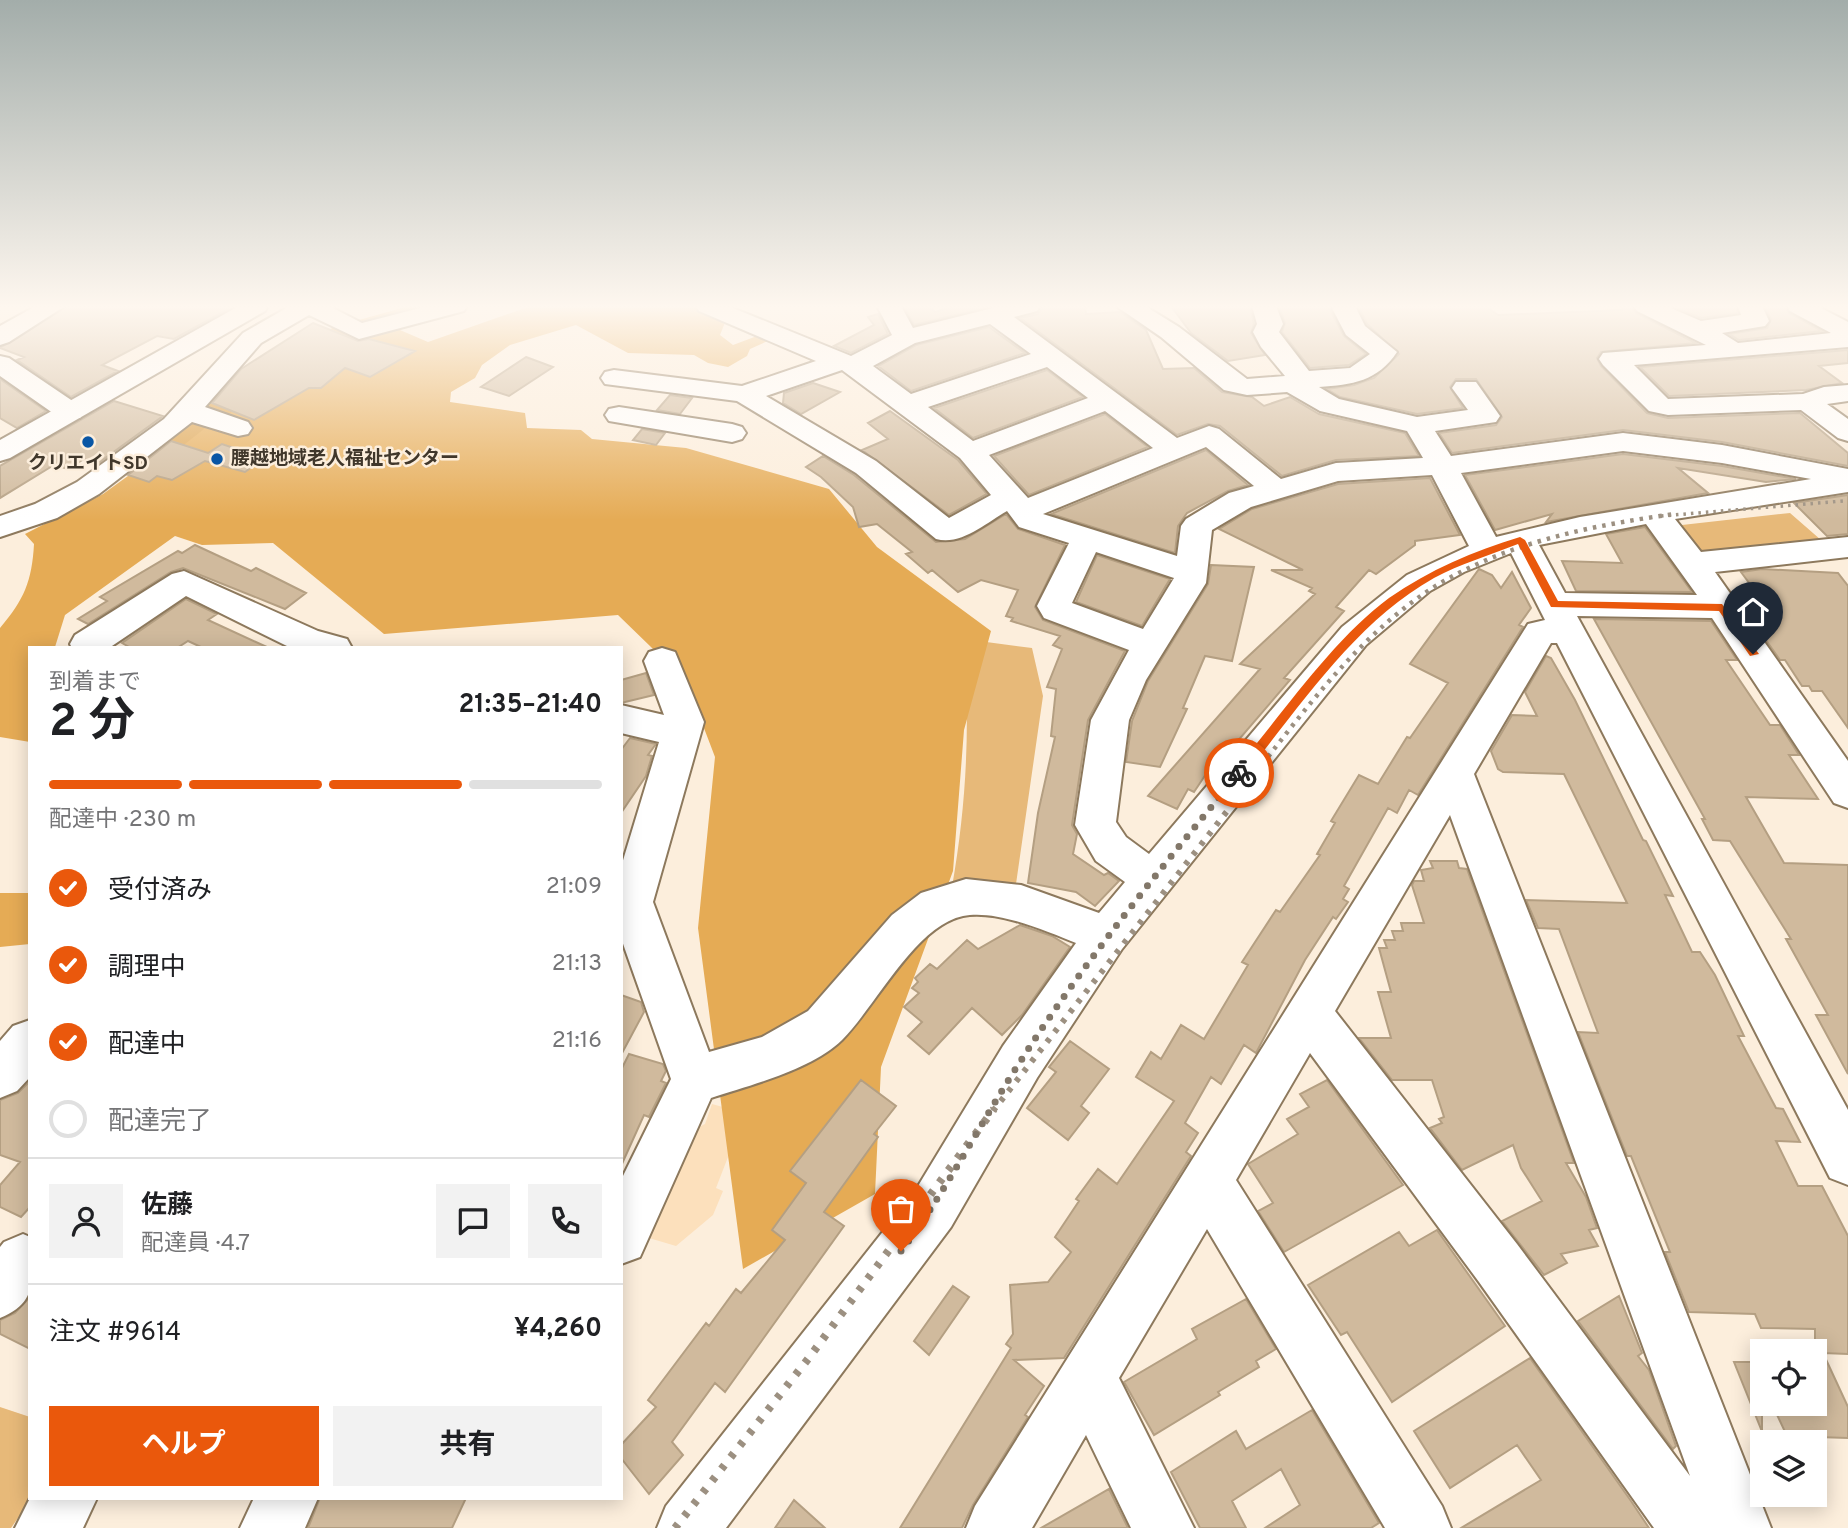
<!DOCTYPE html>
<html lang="ja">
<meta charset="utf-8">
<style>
:root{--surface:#fff;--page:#f2f2f2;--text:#202124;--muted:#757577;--line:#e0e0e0;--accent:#ea580c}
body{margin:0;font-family:Overpass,"Noto Sans JP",sans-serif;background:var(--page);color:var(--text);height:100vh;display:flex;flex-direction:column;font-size:26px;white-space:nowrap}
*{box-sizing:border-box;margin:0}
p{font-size:23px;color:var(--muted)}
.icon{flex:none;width:38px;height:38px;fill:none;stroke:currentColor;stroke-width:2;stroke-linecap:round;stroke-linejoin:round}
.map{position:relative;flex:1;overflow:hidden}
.details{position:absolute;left:28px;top:646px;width:595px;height:854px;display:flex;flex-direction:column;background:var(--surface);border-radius:0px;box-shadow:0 4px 18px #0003}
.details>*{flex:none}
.tools{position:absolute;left:1750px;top:1339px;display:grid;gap:14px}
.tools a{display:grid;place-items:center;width:77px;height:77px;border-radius:0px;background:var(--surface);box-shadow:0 4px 18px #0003;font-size:35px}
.pin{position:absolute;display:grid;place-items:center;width:60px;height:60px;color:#fff;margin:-72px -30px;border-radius:50% 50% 50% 0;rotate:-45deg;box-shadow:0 0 7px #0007}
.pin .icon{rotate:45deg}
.courier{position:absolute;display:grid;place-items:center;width:70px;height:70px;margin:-35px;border:5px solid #ea580c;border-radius:50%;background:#fff;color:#222;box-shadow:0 2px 9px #0007}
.head em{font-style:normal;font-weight:700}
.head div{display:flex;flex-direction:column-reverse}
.head{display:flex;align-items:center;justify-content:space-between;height:119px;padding:0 21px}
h1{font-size:46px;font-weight:700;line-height:52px}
.bar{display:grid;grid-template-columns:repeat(4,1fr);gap:10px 7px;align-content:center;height:84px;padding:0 21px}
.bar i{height:9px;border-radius:5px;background:var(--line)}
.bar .selected{background:var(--accent)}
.bar p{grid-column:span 4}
.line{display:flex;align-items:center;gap:18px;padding:0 21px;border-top:2px solid var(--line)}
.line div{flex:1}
.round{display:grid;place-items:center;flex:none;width:74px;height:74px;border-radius:0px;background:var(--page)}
ol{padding:0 21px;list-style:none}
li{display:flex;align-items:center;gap:21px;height:77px}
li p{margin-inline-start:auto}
li .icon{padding:7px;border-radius:50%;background:var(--accent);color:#fff;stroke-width:4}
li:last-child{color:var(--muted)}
li i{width:38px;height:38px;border:4px solid var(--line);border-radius:50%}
.cta{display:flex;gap:14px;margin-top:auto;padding:14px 21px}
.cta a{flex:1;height:80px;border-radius:0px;background:var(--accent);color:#fff;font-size:28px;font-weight:700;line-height:80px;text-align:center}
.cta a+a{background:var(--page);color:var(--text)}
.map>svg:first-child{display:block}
.built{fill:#fce0bc}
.green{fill:#e7b979}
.forest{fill:#e5ab55}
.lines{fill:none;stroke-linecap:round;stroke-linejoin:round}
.river{fill:#dca24c;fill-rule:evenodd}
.building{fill:#d0ba9d;stroke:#b49f82;stroke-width:2}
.minor-casing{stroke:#8d795d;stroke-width:4}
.major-casing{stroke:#8d795d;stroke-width:4}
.minor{fill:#fff;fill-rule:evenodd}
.major{fill:#fff;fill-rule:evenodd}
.rail-far3{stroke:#9c9081;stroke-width:3.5;stroke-dasharray:2.5 5;stroke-linecap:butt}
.rail-far2{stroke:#9c9081;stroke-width:4.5;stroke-dasharray:3.5 6;stroke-linecap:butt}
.rail-far1{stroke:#9c9081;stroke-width:6;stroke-dasharray:4.5 8;stroke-linecap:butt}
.rail{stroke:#9c9081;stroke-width:8;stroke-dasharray:5 10;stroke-linecap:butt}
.route{fill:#ea580c}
.done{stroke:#827769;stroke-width:7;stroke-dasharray:0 12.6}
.poi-dot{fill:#0956a5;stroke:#fceedc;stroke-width:2.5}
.labels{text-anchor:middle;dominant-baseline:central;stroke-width:5;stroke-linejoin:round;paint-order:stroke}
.far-poi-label{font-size:19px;font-weight:bold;fill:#40372b;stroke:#fceedc;text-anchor:start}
</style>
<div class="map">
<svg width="1848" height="1528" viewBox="0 0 1848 1528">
<rect width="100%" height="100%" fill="#fceedc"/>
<path class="built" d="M712,1104L737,1111L735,1139L716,1188L723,1191L713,1215L676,1246L649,1238L693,1130L705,1124Z"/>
<path class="green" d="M1790,513L1821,540L1698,553L1673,526Z
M964,639L1032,648L1043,696L1015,891L952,887C967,802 970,725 964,639Z
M0,1407L30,1417L32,1498L11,1528H0Z"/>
<path class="forest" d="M531,306H698L726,320L720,335L733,345L757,336L772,339L750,349L747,356L728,367L708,363L694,355L628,353L576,325L510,345L482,365L475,378L451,392L450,402L525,413L527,428L581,430L592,439L686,448L829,489L877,547L991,631L964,730L953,871L881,1067L875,1194L743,1269L698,928L715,757L686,681L618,615L384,634L273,543L202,545L175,536L65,615L55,647L30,648V742L0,737V628C24,600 32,581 34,544L25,534L103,494L222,408L356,337L393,327L428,342Z
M0,893H30V944L0,947Z"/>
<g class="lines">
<path class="river" d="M409,306H455L451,312L356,341L209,425L171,455L158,458L145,455L140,447L145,439L185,411L334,327Z"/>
</g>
<path class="building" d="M67,306H234L174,339L157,336L102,365L118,371L71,397L17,360L24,357L0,348Z
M928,306L935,312L955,306H992L914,325L904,307Z
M1043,306H1085L1086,314L1120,312L1146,330L1163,369L1194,368L1222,392L1252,397L1264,406L1290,397L1319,414L1405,433L1419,456L1336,460L1282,476L1220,426L1208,424L1177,435L1020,318L1038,314Z
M1171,306H1250L1254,324L1251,333L1265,355L1228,361L1191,333Z
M1279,306H1328L1344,336L1366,354L1349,365L1310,368L1282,332L1285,323Z
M1358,306H1485L1498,315L1622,310V306H1631L1636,313L1696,343L1601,352L1597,358L1601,366L1647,413L1668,418L1800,413L1848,453V466L1722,442L1623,430L1452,453L1439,433L1496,425L1502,417L1476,379H1456L1450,387L1463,408L1417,414L1340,397L1327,389L1354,385L1374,378L1399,354L1367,324Z
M1672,306H1736L1738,313L1701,318Z
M1765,306H1784L1789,313L1822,331L1739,340L1729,334L1767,328L1771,320Z
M878,314L888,334L851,353L834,346L874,325L868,317Z
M313,323L358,341L369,339L415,351L370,377L345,368L321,388H309L254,420L212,403L241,369Z
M989,327L1025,353L911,391L878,366L916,345Z
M1848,350V363L1819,366L1842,383L1806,390L1669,396L1640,367Z
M526,357L553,367L509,396L481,387Z
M1047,370L1083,397L973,438L934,408Z
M0,379L46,411L17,428L0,418Z
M813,383L840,392L801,414L783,403L784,393Z
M670,395L692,398L680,414L657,410Z
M114,401L163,416L97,464L84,459L68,469L54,465L0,498V466Z
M890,411L958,460L987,494L949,515L862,450L888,439L868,423Z
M1105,414L1148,447L1029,495L994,456Z
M642,429L665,433L656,445L633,440Z
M171,441L208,453L222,444L264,458L245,472L205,461L172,480L157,476L149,482L128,475Z
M1206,450L1248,485L1228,491L1187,513L1178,526L1175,553L1051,514Z
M1623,454L1722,466L1796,479L1766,482L1678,468L1708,493L1546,522L1552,514L1495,530L1465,475Z
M823,456L854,475L936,542L965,539L1006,514L1018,529L1065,545L1035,607L1043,620L1125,651L1088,720L1072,825L1077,834L1073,854L1104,875L1108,873L1119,881L1095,906L1076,892L1028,883L1038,813L1055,737L1051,736L1056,689L1047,687L1062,649L1053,645L1060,636L1011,621L1013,618L1006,616L1018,590L981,580L958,592L932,570L928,573L906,554L912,552L877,524L859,527L853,507L821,477L806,467Z
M1430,478L1460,535L1415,541V545L1376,574L1369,570L1336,607L1344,611L1284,678L1290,680L1223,758L1218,756L1194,792L1188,789L1177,809L1148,796L1260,669L1240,664L1315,594L1309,591L1312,588L1271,570H1303L1219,529L1252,509L1338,484Z
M1848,495V534L1827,536L1794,503Z
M1645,527L1692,592L1576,591L1562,561L1622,563L1606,534Z
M195,545L251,571L256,568L306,593L285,609L183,568L171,572L88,624L78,619L107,601L100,597L178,551L182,553Z
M1097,555L1170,579L1142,626L1076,602Z
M1211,565L1254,567L1232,661L1205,656L1183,708L1187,709L1160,767L1126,762L1132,721L1148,681L1208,584Z
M1479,569L1492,575L1501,588L1512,572L1531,608L1519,625L1523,627L1418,795L1409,790L1397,813L1388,808L1344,886L1349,889L1343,899L1348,902L1336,919L1333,917L1305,960L1256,1053L1244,1045L1221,1084L1211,1077L1185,1123L1198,1133L1186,1152L1191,1156L1064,1358L1014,1360L1044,1386L1025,1415L1028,1417L973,1505L962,1528H900L1011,1348L1006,1344L1013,1334L1010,1285L1048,1282L1071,1252L1055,1237L1079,1201L1076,1199L1098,1169L1117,1184L1174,1101L1136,1077L1151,1052L1161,1059L1181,1025L1204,1039L1248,965L1242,962L1276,910L1280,912L1320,855L1317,854L1335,823L1331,821L1359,775L1378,784L1407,737L1410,738L1448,683L1410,664Z
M1762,569L1838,573L1848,586V728L1822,691H1812L1809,686H1802L1785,660H1780L1734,595H1758L1741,572Z
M186,599L217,614L208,620L269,648H203L188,641L177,648H131L122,643Z
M1594,619L1711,621L1737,660H1726L1770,725H1780L1799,755H1789L1818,799L1746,797L1784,863L1848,865V1074L1816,1015H1828L1786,939H1791L1730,841L1713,840L1702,819H1705Z
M1546,656L1551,658L1575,700L1643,840L1646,841L1673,896L1665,895L1692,952H1700L1715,975L1744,1036H1738L1776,1108L1783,1109L1800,1142L1776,1141L1798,1186H1822L1848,1236V1354L1823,1353L1848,1407V1438L1787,1436L1772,1404H1815V1329L1761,1328L1755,1314L1689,1312L1665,1252H1670L1631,1156H1627L1578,1032L1598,1033L1559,929L1538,928L1526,900L1627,903L1564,774L1503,772L1498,769L1491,751L1512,715L1537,716L1525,692Z
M646,673L654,695L621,703V680Z
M630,738L656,744L648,755L652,756L646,776L621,813V750Z
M1430,861H1457L1459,868L1467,869L1574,1163H1566L1586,1197L1597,1228L1589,1230L1598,1246L1561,1254L1567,1263L1544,1275L1502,1221L1542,1201L1521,1168L1513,1145L1462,1170L1430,1128L1442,1123L1439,1119L1444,1117L1432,1080H1392L1359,1038H1391L1378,992H1391L1379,948H1387L1384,940H1395L1392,931H1403L1401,923H1424L1412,885L1414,881H1424L1421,870L1433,868Z
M1020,925L1052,936L1070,947L1022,1015L1002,1035L972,1008L929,1054L908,1036L922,1022L904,1007L919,993L912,988L918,982L915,978L930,964L937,969L967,940L978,949Z
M621,995L641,1002L644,1012L621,1055Z
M1070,1041L1109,1069L1081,1106L1089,1113L1068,1140L1027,1108L1056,1072L1049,1067Z
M629,1054L663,1064L666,1071L661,1081L666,1083L649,1117L644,1115L621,1166V1070Z
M861,1080L896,1106L874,1134L878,1137L824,1212L844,1226L725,1392L715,1383L672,1442L683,1455L649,1494L621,1458V1445L656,1407L648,1400L706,1323L709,1326L736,1289L741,1293L785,1240L772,1230L806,1183L790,1171Z
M1327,1080L1403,1185L1284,1252L1258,1211L1273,1203L1248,1164L1298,1134L1287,1119L1309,1107L1300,1094Z
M30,1081V1207L21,1217L0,1207V1185L20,1162L0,1155V1100L18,1093Z
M1437,1230L1505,1326L1392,1402L1347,1332L1341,1335L1308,1285L1399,1232L1409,1246Z
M953,1286L969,1297L929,1355L914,1341Z
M1619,1296L1642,1353L1638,1356L1649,1370L1676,1446L1673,1449L1578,1321Z
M30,1297V1349L0,1334V1320L15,1313Z
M1246,1299L1276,1349L1256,1361L1259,1367L1218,1392L1220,1395L1154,1435L1124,1382L1197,1339L1192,1329Z
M1530,1358L1631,1501L1649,1528H1461L1541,1480L1517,1445L1450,1488L1414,1431Z
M1734,1362H1762V1429H1761Z
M1312,1410L1379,1523L1371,1528H1265L1300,1505L1281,1469L1232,1501L1246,1528H1200L1171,1472L1236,1431L1246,1449Z
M1109,1489L1128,1528H1041Z
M320,1498H466L452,1528H308Z
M794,1500L825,1528H775Z"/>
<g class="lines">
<g class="minor-casing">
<path id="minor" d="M36,306H65L9,342L0,345V326Z
M290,306H329L362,323L428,306H467L464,311L359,339L309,315L261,343L205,407L248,422L252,428L248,434L238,436L192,422L99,494L57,518L0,537V516L35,504L77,482L164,419L243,333Z
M696,306H728L851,356L892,335L877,306H901L913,328L1001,306H1040L1037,311L1014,317L1177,438L1209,426L1219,429L1281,479L1336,463L1423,458L1407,431L1320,411L1287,392L1247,395L1224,390L1161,337L1116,306H1145L1179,327L1247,379L1285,376L1261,347L1253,332L1257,324L1252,306H1276L1283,324L1279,332L1309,371L1350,368L1370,354L1346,335L1331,306H1355L1365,326L1397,352C1378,381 1352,385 1319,387L1339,399L1417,417L1468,410L1452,388L1456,382H1476L1500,416L1496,422L1435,431L1451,456L1623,433L1722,445L1848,469V492L1675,519L1701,552L1848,537V557L1715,572L1848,761V808L1834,803L1712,618L1577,616L1848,1110V1185L1830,1178L1557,643H1551L1474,774L1771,1528H1654L1479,1282L1310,1053L1236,1180L1442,1506L1451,1528H1385L1207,1229L1119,1378L1194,1528H1131L1086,1435L1032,1528H966L975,1506L1528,624L1545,620L1511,553L1464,572L1430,591L1366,645L1122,949L1037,1078L951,1227L726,1528H657L666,1506L915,1191L1003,1046L1076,943C1046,931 996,909 963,916C915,926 876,1006 842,1040C811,1070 751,1085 711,1098L640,1257L621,1264V1180L671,1079L621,938V867L659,742L621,733V705L664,715L644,661L649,652L662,648L675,652L704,722L653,902L709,1052L762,1037L808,1011L892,915L921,893L966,879L1021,885L1099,913L1125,882L1096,861L1075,825L1091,720L1129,650L1044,618L1037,606L1069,543L1019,527L1007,511C986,523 961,546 936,539L856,473L737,401L605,384L601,378L605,372L614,370L742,386L816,361L699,311ZM990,324L1031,354L911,394L873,366L915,343ZM1047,367L1088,398L973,441L928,407ZM842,370L960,458L991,495L949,518L876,461L766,396ZM1105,411L1153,448L1028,498L989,455ZM1206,447L1254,486L1229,493L1186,519L1181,526L1177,556L1043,514ZM1623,451L1722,463L1811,479L1580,517L1496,537L1461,473ZM1432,475L1469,546L1407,575L1342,627L1149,854L1126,837L1116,822L1129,720L1146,680L1206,583L1212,530L1251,507L1338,481ZM1646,524L1697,595L1565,593L1539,545ZM1096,552L1174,578L1143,629L1072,603ZM1450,815L1690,1476L1517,1244L1335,1011Z
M1634,306H1666L1701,321L1741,315L1738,306H1762L1769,321L1765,326L1722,333L1738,343L1831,333L1790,311L1787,306H1817L1848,322V347L1634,365L1668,399L1803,394L1824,387L1848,385V401L1827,404L1848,419V441L1838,438L1801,410L1668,415L1649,411L1603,365L1599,359L1603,353L1706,345L1637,311Z
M0,356L9,358L80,406L84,412L80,418H60L0,376Z
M619,407L732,424L742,427L746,433L742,439L732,442L609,421L605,415L609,409Z
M184,571L318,631L347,639L352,648H291L186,596L109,648H72L70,644L75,635L172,574Z
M30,1020V1077L17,1091L0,1098V1041L13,1026Z
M23,1234L30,1237C30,1276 42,1301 0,1318V1247L4,1242Z
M30,1498H97L83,1528H15Z
M254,1498H318L305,1528H240Z"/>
</g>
<g class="major-casing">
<path id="major" d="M239,306H268L265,311L10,458L0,461V440Z"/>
</g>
<use href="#minor" class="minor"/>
<use href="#major" class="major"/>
<path class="rail-far3" d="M1661,516L1843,501"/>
<path class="rail-far2" d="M1251,779C1306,708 1365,627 1444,581C1514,541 1595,525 1674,514"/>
<path class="rail-far1" d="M993,1111L1253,778"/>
<path class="rail" d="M675,1528L808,1359L994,1109"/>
</g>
<linearGradient id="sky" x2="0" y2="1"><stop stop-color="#a3adaa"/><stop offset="0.59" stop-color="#fef7ef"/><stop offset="1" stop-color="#fef7ef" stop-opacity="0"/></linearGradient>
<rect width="1848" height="520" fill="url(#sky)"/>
<path class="route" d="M1520,537L1525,540L1558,601L1722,604L1759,654L1750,656L1719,611L1551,607L1518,544C1490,555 1460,564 1434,578C1354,623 1300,707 1243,777H1235V770C1281,716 1332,640 1389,598C1429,570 1474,551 1520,537Z"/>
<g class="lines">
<path class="done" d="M901,1251C946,1192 979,1125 1020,1062C1085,960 1162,867 1239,773"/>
</g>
<g class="poi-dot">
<circle cx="88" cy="442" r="7"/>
<circle cx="217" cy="459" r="7"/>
</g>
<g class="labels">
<g class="far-poi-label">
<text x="231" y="459">腰越地域老人福祉センター</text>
<text x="88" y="464" text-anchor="middle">クリエイトSD</text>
</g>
</g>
</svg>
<div class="tools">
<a><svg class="icon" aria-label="locate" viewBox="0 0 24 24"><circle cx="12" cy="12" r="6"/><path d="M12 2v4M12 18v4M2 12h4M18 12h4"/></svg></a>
<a><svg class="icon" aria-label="layers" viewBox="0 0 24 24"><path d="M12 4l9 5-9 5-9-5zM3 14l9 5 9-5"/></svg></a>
</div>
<div class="pin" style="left:901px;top:1251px;background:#ea580c"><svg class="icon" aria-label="bag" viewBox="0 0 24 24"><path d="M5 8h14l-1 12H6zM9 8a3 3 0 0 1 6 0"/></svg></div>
<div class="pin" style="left:1753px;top:654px;background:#1f2937"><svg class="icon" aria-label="home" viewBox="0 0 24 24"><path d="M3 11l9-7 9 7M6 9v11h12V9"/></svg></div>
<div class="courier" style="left:1239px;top:773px"><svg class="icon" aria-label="bike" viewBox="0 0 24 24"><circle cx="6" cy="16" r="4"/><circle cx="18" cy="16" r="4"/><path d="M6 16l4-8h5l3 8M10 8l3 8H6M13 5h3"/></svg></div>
<section class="details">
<div class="head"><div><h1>2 分</h1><p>到着まで</p></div><em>21:35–21:40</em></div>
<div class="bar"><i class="selected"></i><i class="selected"></i><i class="selected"></i><i></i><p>配達中 · 230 m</p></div>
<ol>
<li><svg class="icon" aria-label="check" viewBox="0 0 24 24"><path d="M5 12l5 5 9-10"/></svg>受付済み<p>21:09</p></li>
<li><svg class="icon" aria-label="check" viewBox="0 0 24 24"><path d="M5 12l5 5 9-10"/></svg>調理中<p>21:13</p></li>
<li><svg class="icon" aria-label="check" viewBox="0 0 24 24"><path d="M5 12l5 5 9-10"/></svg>配達中<p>21:16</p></li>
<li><i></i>配達完了</li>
</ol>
<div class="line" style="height:126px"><a class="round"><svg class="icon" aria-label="person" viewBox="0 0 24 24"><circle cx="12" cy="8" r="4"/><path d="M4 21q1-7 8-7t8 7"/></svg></a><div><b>佐藤</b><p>配達員 · 4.7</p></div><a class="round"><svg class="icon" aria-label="chat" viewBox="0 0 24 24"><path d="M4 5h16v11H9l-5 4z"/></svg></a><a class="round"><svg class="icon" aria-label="phone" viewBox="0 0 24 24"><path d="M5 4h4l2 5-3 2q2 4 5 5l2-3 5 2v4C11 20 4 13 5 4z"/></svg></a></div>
<div class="line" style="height:91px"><div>注文 #9614</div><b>¥4,260</b></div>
<div class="cta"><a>ヘルプ</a><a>共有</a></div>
</section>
</div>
